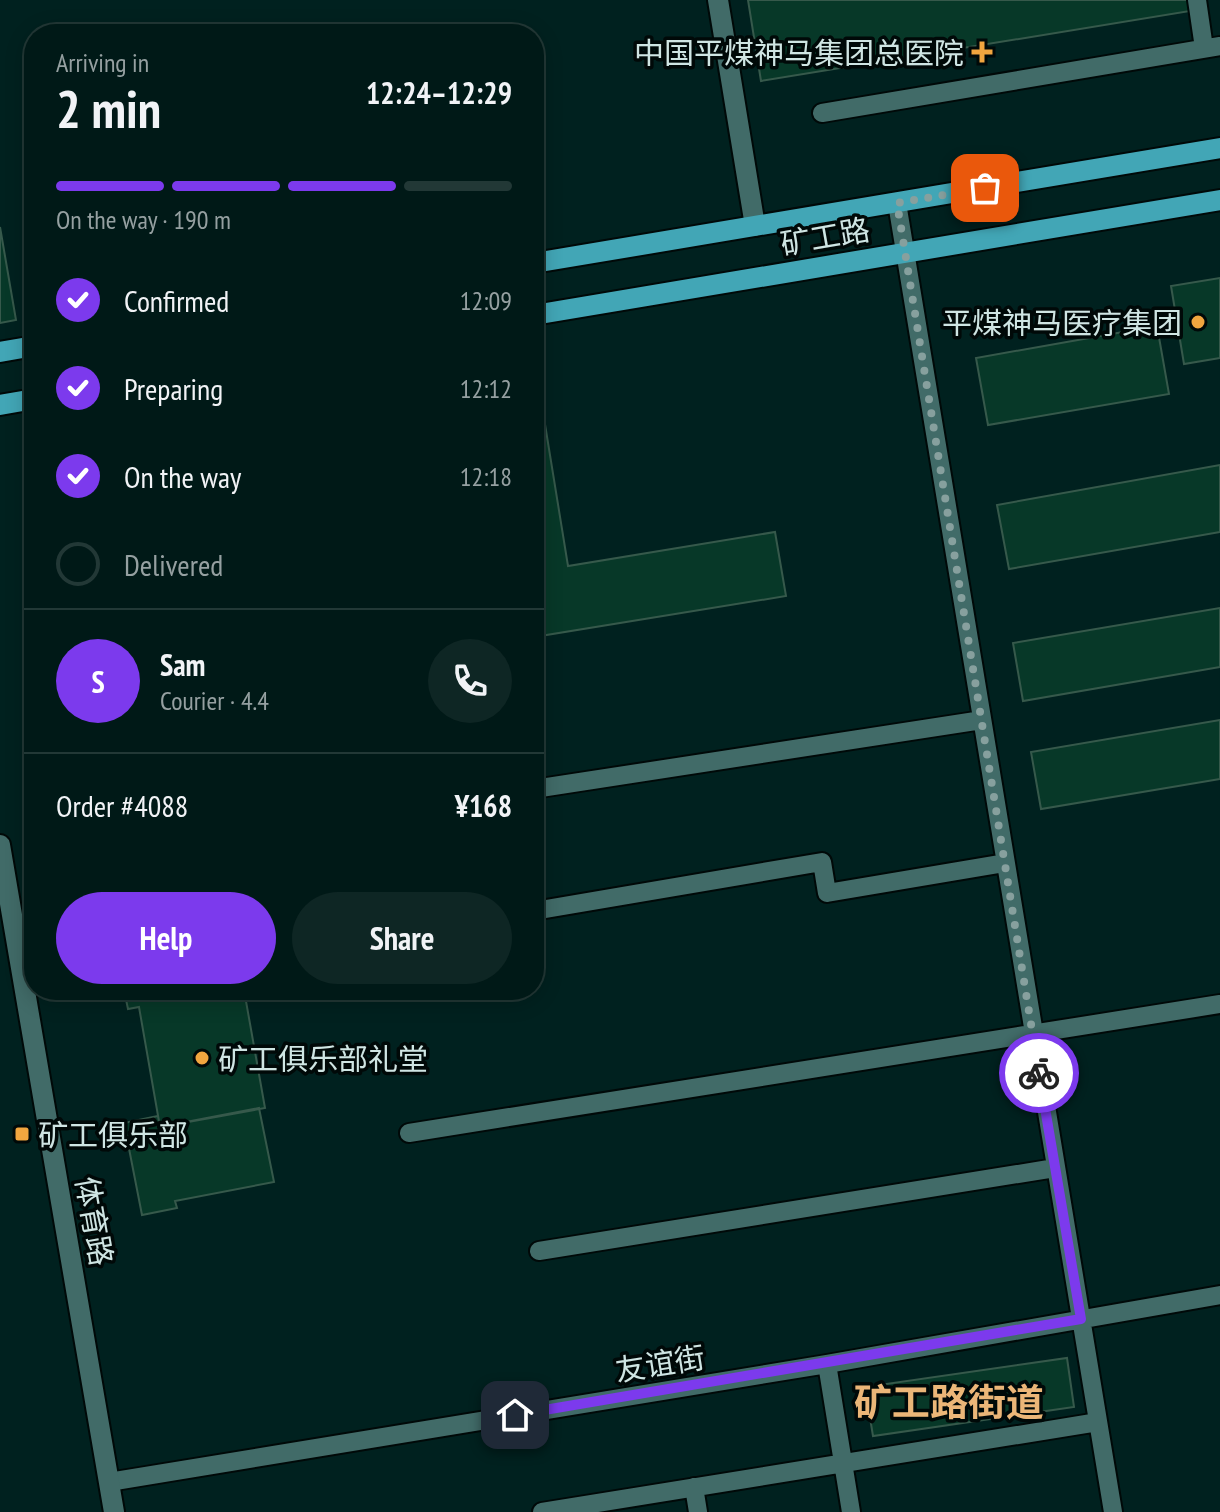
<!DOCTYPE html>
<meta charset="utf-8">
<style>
:root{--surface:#001917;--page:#0e2624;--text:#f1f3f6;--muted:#95a0a1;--line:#223836;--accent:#7c3aed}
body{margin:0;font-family:"PT Sans Narrow","Noto Sans SC",sans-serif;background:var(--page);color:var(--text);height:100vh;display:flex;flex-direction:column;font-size:30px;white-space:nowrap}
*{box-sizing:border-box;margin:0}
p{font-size:26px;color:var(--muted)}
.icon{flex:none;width:44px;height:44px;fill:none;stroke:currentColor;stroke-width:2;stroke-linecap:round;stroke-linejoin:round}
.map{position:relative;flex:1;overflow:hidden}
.side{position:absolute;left:24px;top:24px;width:520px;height:976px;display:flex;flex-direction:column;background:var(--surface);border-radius:32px;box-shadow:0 4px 20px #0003,0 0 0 2px var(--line)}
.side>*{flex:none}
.pin{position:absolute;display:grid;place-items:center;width:68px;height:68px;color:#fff;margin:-34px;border-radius:16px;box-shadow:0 4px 12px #0006}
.courier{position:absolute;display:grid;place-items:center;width:80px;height:80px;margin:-40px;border:6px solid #7c3aed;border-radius:50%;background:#fff;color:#222;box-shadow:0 2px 10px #0007}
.summary em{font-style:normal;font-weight:600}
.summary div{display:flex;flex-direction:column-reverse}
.summary{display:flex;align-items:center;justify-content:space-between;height:136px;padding:0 32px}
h1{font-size:52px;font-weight:600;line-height:60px}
.bar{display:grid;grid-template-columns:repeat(4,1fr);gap:12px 8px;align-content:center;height:96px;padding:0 32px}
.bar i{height:10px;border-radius:6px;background:var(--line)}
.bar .active{background:var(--accent)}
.bar p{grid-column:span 4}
.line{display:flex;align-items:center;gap:20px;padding:0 32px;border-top:2px solid var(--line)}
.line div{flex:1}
.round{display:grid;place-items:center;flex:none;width:84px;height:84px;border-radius:42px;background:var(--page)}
ol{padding:0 32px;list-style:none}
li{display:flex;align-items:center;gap:24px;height:88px}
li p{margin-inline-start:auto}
li .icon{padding:8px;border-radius:50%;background:var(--accent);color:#fff;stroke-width:4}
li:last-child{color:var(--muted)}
li i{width:44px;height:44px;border:4px solid var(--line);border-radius:50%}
.cta{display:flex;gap:16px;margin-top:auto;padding:16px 32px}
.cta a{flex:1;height:92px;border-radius:48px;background:var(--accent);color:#fff;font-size:32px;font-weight:600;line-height:92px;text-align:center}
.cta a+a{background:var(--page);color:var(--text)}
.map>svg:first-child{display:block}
.building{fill:#073828;stroke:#36594b;stroke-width:2}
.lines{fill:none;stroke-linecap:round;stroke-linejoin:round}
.service-casing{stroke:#000908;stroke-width:22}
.minor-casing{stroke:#000908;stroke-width:24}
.tertiary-casing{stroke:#000908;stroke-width:24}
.primary-casing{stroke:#000908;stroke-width:24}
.service{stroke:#416b68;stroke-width:18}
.minor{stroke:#416b68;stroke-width:20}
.tertiary{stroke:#416b68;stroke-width:20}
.primary{stroke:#42a6b6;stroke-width:20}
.done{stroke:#87a09e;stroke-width:8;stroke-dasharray:0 14.4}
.route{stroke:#7c3aed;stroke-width:10}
.poi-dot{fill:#f1a63f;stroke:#000908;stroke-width:3}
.labels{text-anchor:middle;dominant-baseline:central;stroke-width:7;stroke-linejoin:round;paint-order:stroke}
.poi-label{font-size:30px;fill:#cfe5e3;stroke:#000908;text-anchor:end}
.street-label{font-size:30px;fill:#cfe5e3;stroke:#000908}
.district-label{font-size:38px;font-weight:bold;fill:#ebb678;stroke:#000908}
</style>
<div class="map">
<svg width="1220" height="1512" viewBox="0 0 1220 1512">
<rect width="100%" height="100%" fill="#00211f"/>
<path class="building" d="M748,0H1188L1190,11L761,81Z
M0,227L16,320L0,323Z
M1220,278V358L1184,364L1171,286Z
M1157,326L1169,394L988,425L976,358Z
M543,412L568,566L775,532L786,596L534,637V414Z
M1220,465V532L1009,569L997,505Z
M1220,608V667L1023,701L1013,643Z
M1220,720V779L1041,809L1031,752Z
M124,990H244L265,1108L160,1127L139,1007L128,1009Z
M259,1108L274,1182L175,1201L177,1208L142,1215L124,1123L158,1116L160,1127Z
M1067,1358L1074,1407L873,1436L865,1387Z"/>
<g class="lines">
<g class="service-casing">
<path id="service" d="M1197,0L1204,48
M822,113L1220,46
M897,203L1113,1512
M534,789L982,720
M534,820V833
M534,911L822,862L827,893L1005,863
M409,1133L1220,1004
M539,1251L1055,1168
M827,1364L851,1512
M109,1482L827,1364L1220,1295
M694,1487L698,1512
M542,1512L1098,1422"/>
</g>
<g class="minor-casing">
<path id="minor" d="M718,0L755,226"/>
</g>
<g class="tertiary-casing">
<path id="tertiary" d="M0,845L114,1512"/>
</g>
<g class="primary-casing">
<path id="primary" d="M534,263L1220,148
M534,315L1220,200
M0,352L34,346
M0,405L34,399"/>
</g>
<use href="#service" class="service"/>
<use href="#minor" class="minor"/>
<use href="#tertiary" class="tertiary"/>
<use href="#primary" class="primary"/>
</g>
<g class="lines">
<path class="done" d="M985,188L897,203L1039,1073"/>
<path class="route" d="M515,1415L1081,1319L1039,1073"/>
</g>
<g class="poi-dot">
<path d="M978 40h8v8h8v8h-8v8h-8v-8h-8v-8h8z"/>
<circle cx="1198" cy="322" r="8"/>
<circle cx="202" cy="1058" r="8"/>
<rect x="14" y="1126" width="16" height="16" rx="4"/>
</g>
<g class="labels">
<g class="poi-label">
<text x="964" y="52">中国平煤神马集团总医院</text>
<text x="1182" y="322">平煤神马医疗集团</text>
<text x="218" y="1058" text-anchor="start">矿工俱乐部礼堂</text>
<text x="38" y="1134" text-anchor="start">矿工俱乐部</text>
</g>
<g class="street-label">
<text transform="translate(825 236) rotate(-10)">矿工路</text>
<text transform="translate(95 1221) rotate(80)">体育路</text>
<text transform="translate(660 1363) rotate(-9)">友谊街</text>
</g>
<g class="district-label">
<text x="949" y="1401">矿工路街道</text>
</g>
</g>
</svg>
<div class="pin" style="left:985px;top:188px;background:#ea580c"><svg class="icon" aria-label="bag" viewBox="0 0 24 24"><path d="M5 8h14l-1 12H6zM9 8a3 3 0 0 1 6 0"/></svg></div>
<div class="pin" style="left:515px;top:1415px;background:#1f2937"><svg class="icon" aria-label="home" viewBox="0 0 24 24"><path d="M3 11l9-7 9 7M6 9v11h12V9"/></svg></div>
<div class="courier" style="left:1039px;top:1073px"><svg class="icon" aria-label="bike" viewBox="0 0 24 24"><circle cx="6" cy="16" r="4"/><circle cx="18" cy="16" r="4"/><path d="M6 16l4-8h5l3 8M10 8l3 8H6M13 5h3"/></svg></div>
<section class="side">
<div class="summary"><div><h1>2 min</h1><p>Arriving in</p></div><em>12:24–12:29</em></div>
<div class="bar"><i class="active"></i><i class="active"></i><i class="active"></i><i></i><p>On the way · 190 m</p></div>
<ol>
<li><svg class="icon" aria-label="check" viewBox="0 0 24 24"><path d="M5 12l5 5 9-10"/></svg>Confirmed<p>12:09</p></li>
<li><svg class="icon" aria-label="check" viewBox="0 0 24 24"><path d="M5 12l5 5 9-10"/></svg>Preparing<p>12:12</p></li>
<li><svg class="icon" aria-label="check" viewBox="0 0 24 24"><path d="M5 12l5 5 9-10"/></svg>On the way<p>12:18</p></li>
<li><i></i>Delivered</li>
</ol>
<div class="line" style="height:144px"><b class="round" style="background:var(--accent);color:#fff">S</b><div><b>Sam</b><p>Courier · 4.4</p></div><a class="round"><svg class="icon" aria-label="phone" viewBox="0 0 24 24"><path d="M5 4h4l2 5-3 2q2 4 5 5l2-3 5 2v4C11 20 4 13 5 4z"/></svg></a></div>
<div class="line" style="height:104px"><div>Order #4088</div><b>¥168</b></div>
<div class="cta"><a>Help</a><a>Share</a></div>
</section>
</div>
